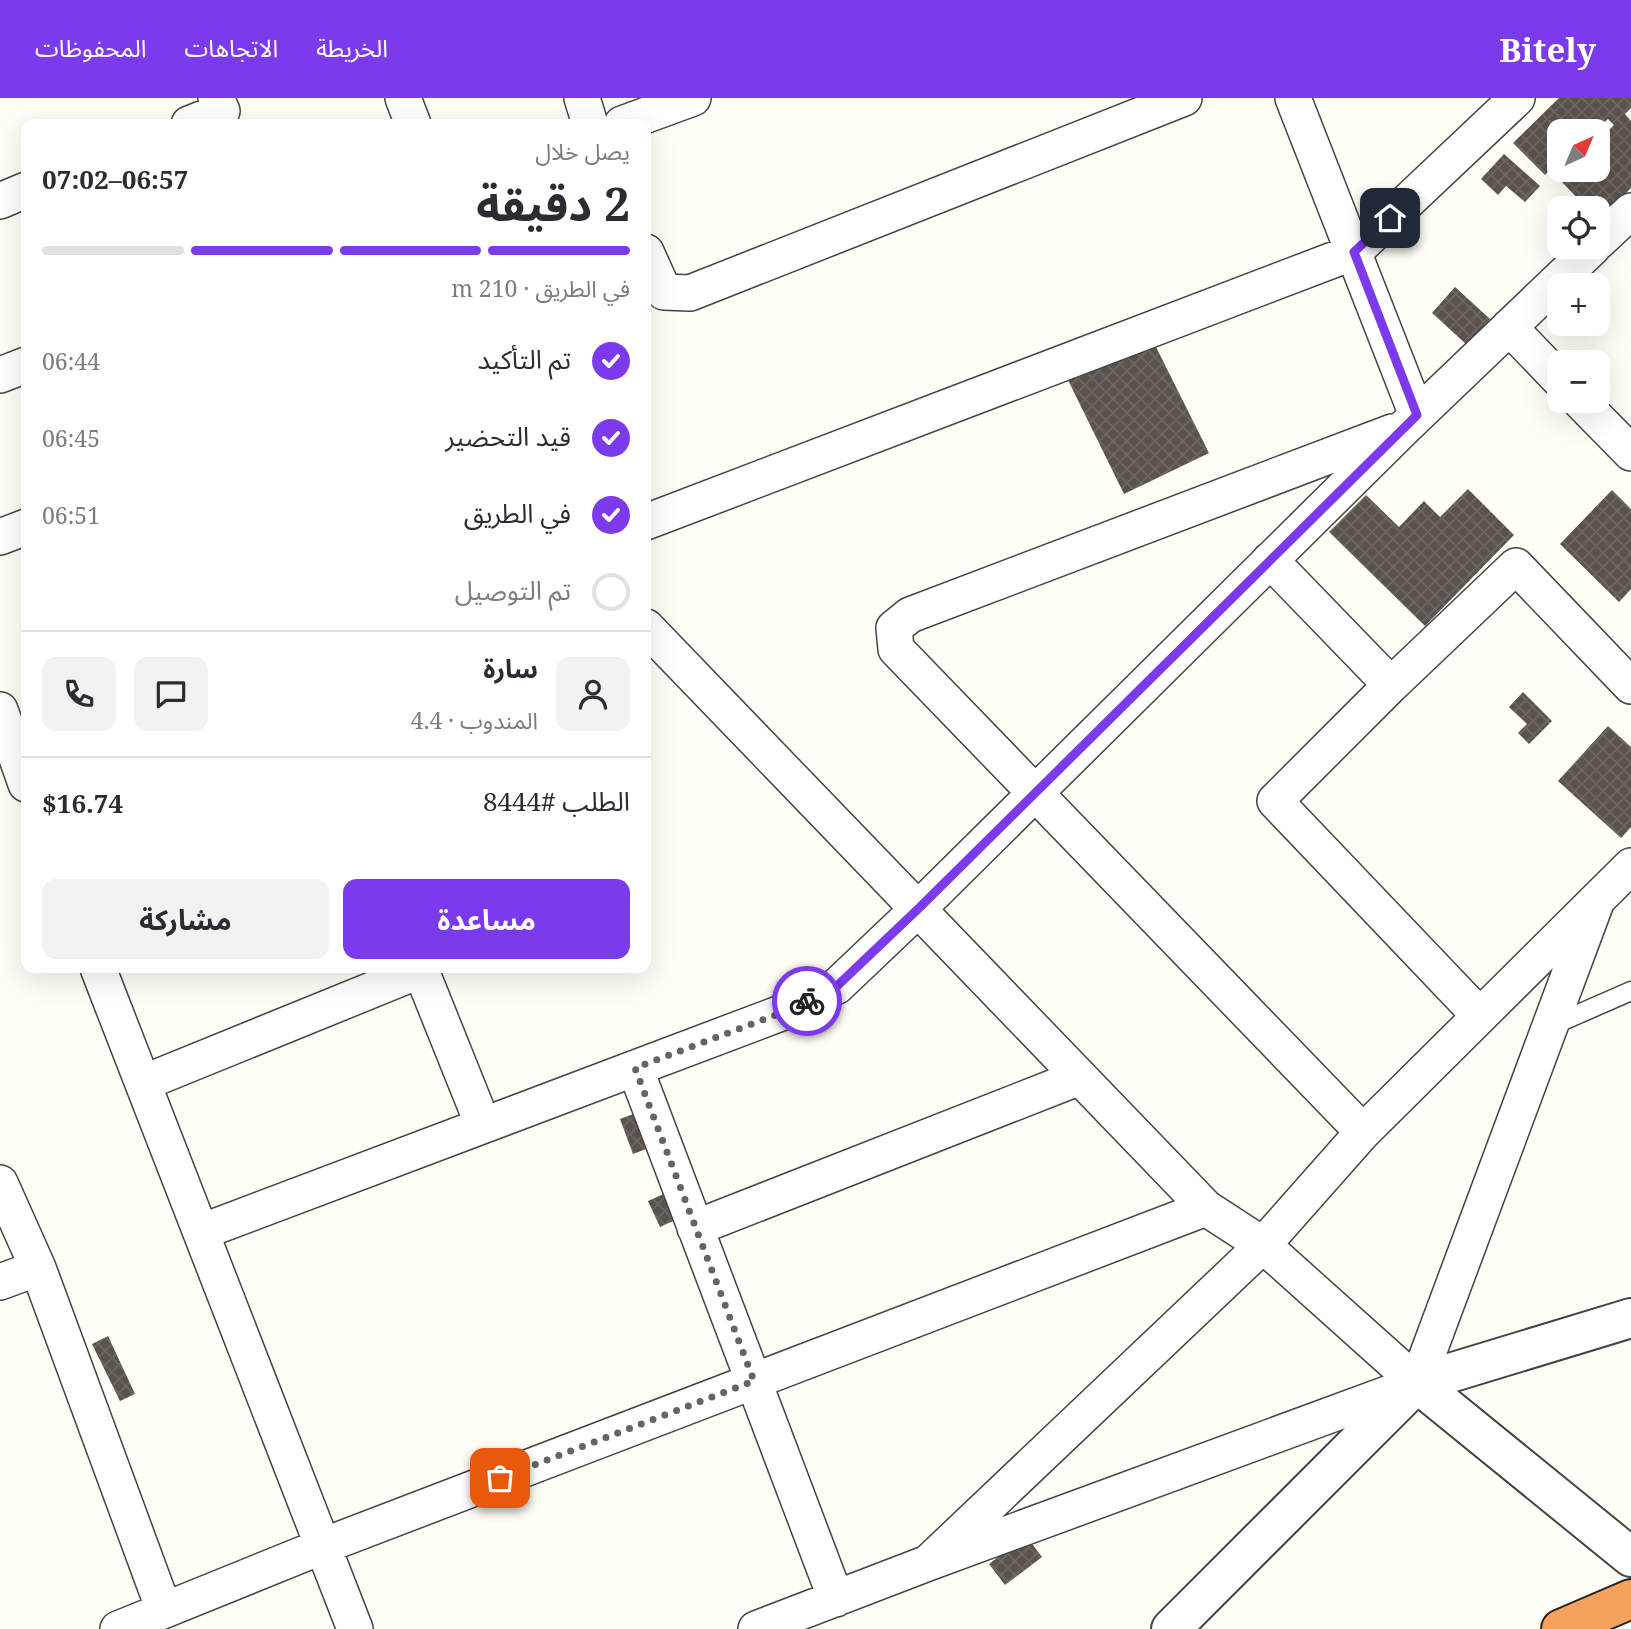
<!DOCTYPE html>
<html lang="ar">
<meta charset="utf-8">
<style>
:root{--surface:#fff;--page:#f2f2f3;--text:#2b2b33;--muted:#7c7c81;--line:#e1e1e2;--accent:#7c3aed}
body{margin:0;font-family:"Noto Serif","Noto Sans Arabic",serif;background:var(--page);color:var(--text);direction:rtl;height:100vh;display:flex;flex-direction:column;font-size:26px;white-space:nowrap}
*{box-sizing:border-box;margin:0}
p{font-size:23px;color:var(--muted)}
.icon{flex:none;width:38px;height:38px;fill:none;stroke:currentColor;stroke-width:2;stroke-linecap:round;stroke-linejoin:round}
.map{position:relative;flex:1;overflow:hidden;direction:ltr}
.panel{position:absolute;left:21px;top:21px;width:630px;height:854px;display:flex;flex-direction:column;background:var(--surface);border-radius:14px;box-shadow:0 7px 28px #0002;direction:rtl}
.panel>*{flex:none}
.needle{width:46px;rotate:44deg}
.tools{position:absolute;left:1547px;top:21px;display:grid;gap:14px}
.tools a{display:grid;place-items:center;width:63px;height:63px;border-radius:14px;background:var(--surface);box-shadow:0 7px 28px #0002;font-size:35px}
.pin{position:absolute;display:grid;place-items:center;width:60px;height:60px;color:#fff;margin:-30px;border-radius:14px;box-shadow:0 4px 10px #0006}
.courier{position:absolute;display:grid;place-items:center;width:70px;height:70px;margin:-35px;border:5px solid #7c3aed;border-radius:50%;background:#fff;color:#222;box-shadow:0 2px 9px #0007}
.headline em{font-style:normal;font-weight:700}
.headline div{display:flex;flex-direction:column-reverse}
.headline{display:flex;align-items:center;justify-content:space-between;height:119px;padding:0 21px}
h1{font-size:46px;font-weight:700;line-height:52px}
.bar{display:grid;grid-template-columns:repeat(4,1fr);gap:10px 7px;align-content:center;height:84px;padding:0 21px}
.bar i{height:9px;border-radius:5px;background:var(--line)}
.bar .on{background:var(--accent)}
.bar p{grid-column:span 4}
.line{display:flex;align-items:center;gap:18px;padding:0 21px;border-top:2px solid var(--line)}
.line div{flex:1}
.round{display:grid;place-items:center;flex:none;width:74px;height:74px;border-radius:14px;background:var(--page)}
ol{padding:0 21px;list-style:none}
li{display:flex;align-items:center;gap:21px;height:77px}
li p{margin-inline-start:auto}
li .icon{padding:7px;border-radius:50%;background:var(--accent);color:#fff;stroke-width:4}
li:last-child{color:var(--muted)}
li i{width:38px;height:38px;border:4px solid var(--line);border-radius:50%}
.action{display:flex;gap:14px;margin-top:auto;padding:14px 21px}
.action a{flex:1;height:80px;border-radius:14px;background:var(--accent);color:#fff;font-size:28px;font-weight:700;line-height:80px;text-align:center}
.action a+a{background:var(--page);color:var(--text)}
header{display:flex;align-items:center;gap:42px;box-sizing:border-box;height:98px;padding:0 35px;background:var(--accent);color:#fff}
header strong{font-size:33px}
nav{display:flex;gap:38px;margin-inline-start:auto;font-size:24px}
.map>svg:first-child{display:block}
.building{fill:url(#building-cross-hatch)}
.lines{fill:none;stroke-linecap:round;stroke-linejoin:round}
.service-casing{stroke:#444;stroke-width:21}
.minor-casing{stroke:#444;stroke-width:38}
.tertiary-casing{stroke:#444;stroke-width:42}
.motorway-casing{stroke:#222;stroke-width:42}
.service{stroke:#fff;stroke-width:18}
.minor{stroke:#fff;stroke-width:35}
.tertiary{stroke:#fff;stroke-width:38}
.motorway{stroke:#f5a25d;stroke-width:38}
.done{stroke:#646461;stroke-width:7;stroke-dasharray:0 12.6}
.route{stroke:#7c3aed;stroke-width:9}
</style>
<header>
<strong>Bitely</strong>
<nav><a>الخريطة</a><a>الاتجاهات</a><a>المحفوظات</a></nav>
</header>
<div class="map">
<svg width="1631" height="1531" viewBox="0 0 1631 1531">
<defs>
<pattern id="building-cross-hatch" width="8" height="8" patternUnits="userSpaceOnUse" patternTransform="scale(1.75)"><rect width="8" height="8" fill="#5a524d"/><path d="M0 0l8 8M0 8l8-8" fill="none" stroke="#6d6662"/></pattern>
</defs>
<rect width="100%" height="100%" fill="#fffdf5"/>
<path class="building" d="M1559,0H1631V10L1625,16L1631,23V90L1598,123V110H1587L1559,81L1568,72H1598V43L1614,27L1608,21L1595,33H1559V63L1545,77L1513,45Z
M1504,56L1540,88L1525,104L1506,88L1498,97L1481,81Z
M1455,189L1490,221L1467,247L1432,215Z
M1151,239L1209,355L1124,396L1067,280Z
M1468,391L1514,437L1425,528L1329,434L1366,397L1399,429L1424,403L1440,419Z
M1612,392L1631,411V491L1619,504L1560,446Z
M1523,594L1552,623L1529,646L1518,635L1527,626L1509,609Z
M1608,628L1631,649V729L1621,740L1558,683Z
M655,1008L668,1043L633,1056L620,1021Z
M693,1083L704,1109L660,1129L648,1103Z
M108,1238L135,1296L120,1303L92,1246Z
M1026,1438L1042,1459L1005,1487L989,1466Z"/>
<g class="lines">
<g class="service-casing">
<path id="service" d="M1551,928L1631,893"/>
</g>
<g class="minor-casing">
<path id="minor" d="M403,0L413,26
M582,0L590,26
M1293,0L1417,317
M189,26L222,13L216,0
M622,26L693,0
M0,103L26,92
M1598,144L1631,113
M646,154L664,194L690,195L1184,0
M1509,229L1559,281
M0,277L26,267
M1580,303L1631,355
M646,424L1354,154L1517,0
M0,439L26,429
M1270,462L1391,587
M646,529L1206,1110L1263,1147L1417,1285L1597,802
M0,612L26,686
M98,870L355,1531
M420,870L483,1027
M1480,918L1275,703L1391,587L1516,468L1631,588
M635,970L836,1501
M143,985L421,872
M1363,1034L896,551L894,530L910,517L1392,334
M0,1085L38,1170L164,1512
M695,1130L1080,979
M201,1134L789,912L837,888L918,811L1405,329L1593,149
M0,1184L38,1170
M928,1465L1263,1147L1363,1034L1631,768
M118,1531L323,1448L1206,1110
M756,1531L928,1465L1417,1285"/>
</g>
<g class="tertiary-casing">
<path id="tertiary" d="M1417,1285L1631,1459
M1171,1531L1417,1285L1631,1220"/>
</g>
<g class="motorway-casing">
<path id="motorway" d="M1561,1531L1631,1501"/>
</g>
<use href="#service" class="service"/>
<use href="#minor" class="minor"/>
<use href="#tertiary" class="tertiary"/>
<use href="#motorway" class="motorway"/>
</g>
<g class="lines">
<path class="done" d="M500,1380L754,1283L635,970L789,912L807,903"/>
<path class="route" d="M807,903L837,888L918,811L1417,317L1354,154L1390,120"/>
</g>
</svg>
<div class="tools">
<a><svg class="needle" viewBox="-14 -14 28 28"><path d="M0-13l5 13h-10z" fill="#e53935"/><path d="M0 13l5-13h-10z" fill="#7c7c81"/></svg></a>
<a><svg class="icon" aria-label="locate" viewBox="0 0 24 24"><circle cx="12" cy="12" r="6"/><path d="M12 2v4M12 18v4M2 12h4M18 12h4"/></svg></a>
<a>+</a>
<a>−</a>
</div>
<div class="pin" style="left:500px;top:1380px;background:#ea580c"><svg class="icon" aria-label="bag" viewBox="0 0 24 24"><path d="M5 8h14l-1 12H6zM9 8a3 3 0 0 1 6 0"/></svg></div>
<div class="pin" style="left:1390px;top:120px;background:#1f2937"><svg class="icon" aria-label="home" viewBox="0 0 24 24"><path d="M3 11l9-7 9 7M6 9v11h12V9"/></svg></div>
<div class="courier" style="left:807px;top:903px"><svg class="icon" aria-label="bike" viewBox="0 0 24 24"><circle cx="6" cy="16" r="4"/><circle cx="18" cy="16" r="4"/><path d="M6 16l4-8h5l3 8M10 8l3 8H6M13 5h3"/></svg></div>
<section class="panel">
<div class="headline"><div><h1>2 دقيقة</h1><p>يصل خلال</p></div><em>06:57–07:02</em></div>
<div class="bar"><i class="on"></i><i class="on"></i><i class="on"></i><i></i><p>في الطريق · 210 m</p></div>
<ol>
<li><svg class="icon" aria-label="check" viewBox="0 0 24 24"><path d="M5 12l5 5 9-10"/></svg>تم التأكيد<p>06:44</p></li>
<li><svg class="icon" aria-label="check" viewBox="0 0 24 24"><path d="M5 12l5 5 9-10"/></svg>قيد التحضير<p>06:45</p></li>
<li><svg class="icon" aria-label="check" viewBox="0 0 24 24"><path d="M5 12l5 5 9-10"/></svg>في الطريق<p>06:51</p></li>
<li><i></i>تم التوصيل</li>
</ol>
<div class="line" style="height:126px"><a class="round"><svg class="icon" aria-label="person" viewBox="0 0 24 24"><circle cx="12" cy="8" r="4"/><path d="M4 21q1-7 8-7t8 7"/></svg></a><div><b>سارة</b><p>المندوب · 4.4</p></div><a class="round"><svg class="icon" aria-label="chat" viewBox="0 0 24 24"><path d="M4 5h16v11H9l-5 4z"/></svg></a><a class="round"><svg class="icon" aria-label="phone" viewBox="0 0 24 24"><path d="M5 4h4l2 5-3 2q2 4 5 5l2-3 5 2v4C11 20 4 13 5 4z"/></svg></a></div>
<div class="line" style="height:91px"><div>الطلب #8444</div><b>$16.74</b></div>
<div class="action"><a>مساعدة</a><a>مشاركة</a></div>
</section>
</div>
